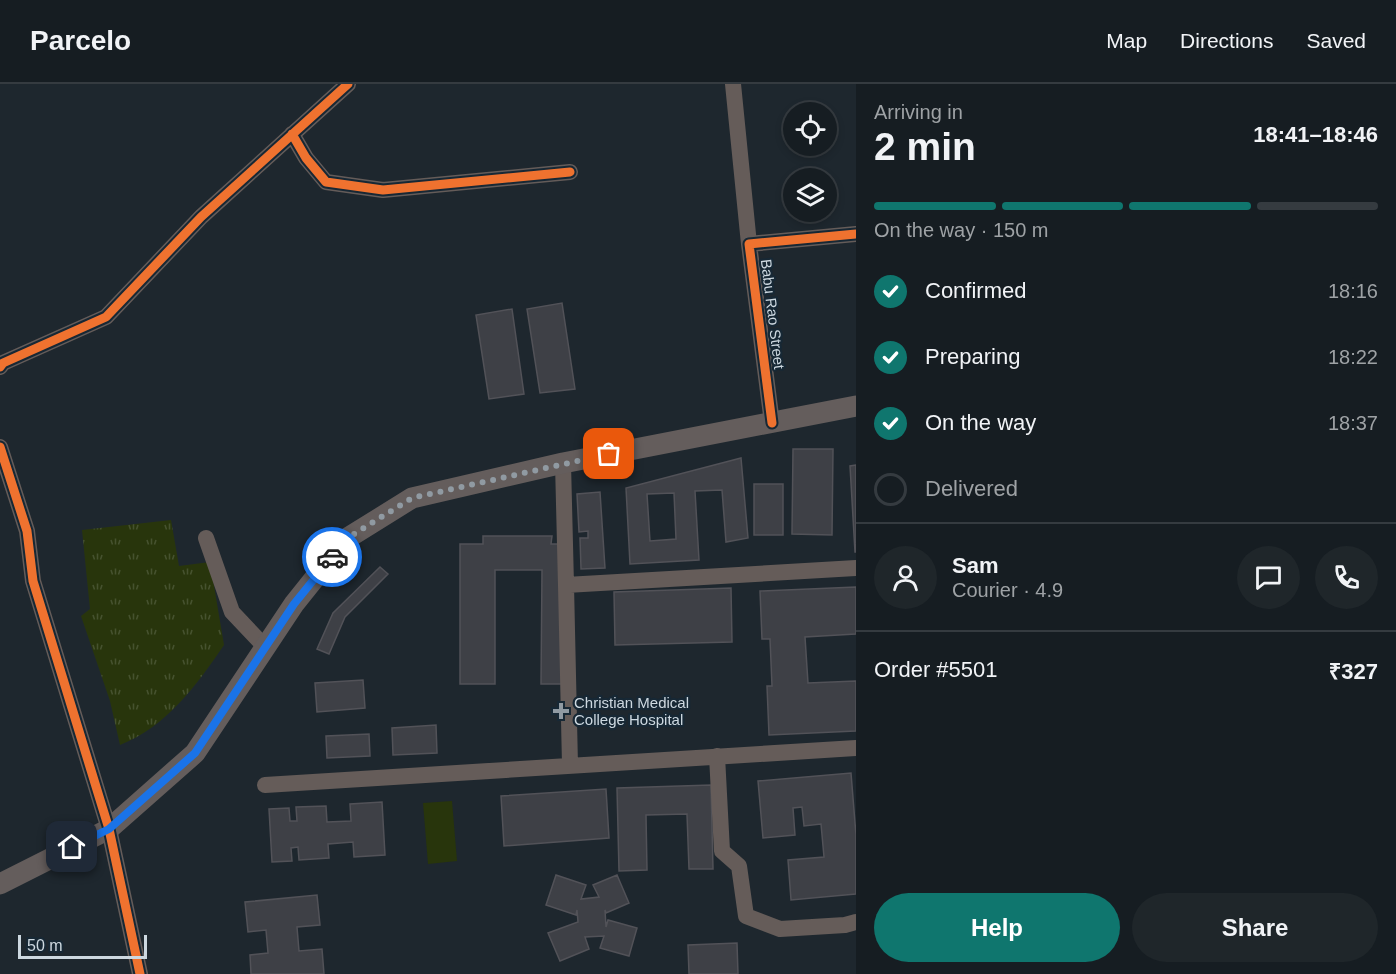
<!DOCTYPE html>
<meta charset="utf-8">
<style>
:root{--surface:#161d22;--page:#1f262a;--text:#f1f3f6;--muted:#9ea2a5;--line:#353b40;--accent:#0f766e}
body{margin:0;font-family:Helvetica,sans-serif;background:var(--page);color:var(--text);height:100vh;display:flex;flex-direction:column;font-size:22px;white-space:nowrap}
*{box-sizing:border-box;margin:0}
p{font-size:20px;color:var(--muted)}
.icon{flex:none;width:33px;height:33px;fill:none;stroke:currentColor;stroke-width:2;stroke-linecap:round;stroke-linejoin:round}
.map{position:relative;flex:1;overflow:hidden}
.drawer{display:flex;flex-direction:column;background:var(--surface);width:540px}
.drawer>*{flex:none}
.controls{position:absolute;left:783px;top:18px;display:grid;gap:12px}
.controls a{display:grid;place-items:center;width:54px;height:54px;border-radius:50%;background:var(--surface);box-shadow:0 3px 9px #0003,0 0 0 2px var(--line);font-size:30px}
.scale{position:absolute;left:18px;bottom:15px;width:129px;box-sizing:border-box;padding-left:6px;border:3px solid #cdd8e0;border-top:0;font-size:16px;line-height:21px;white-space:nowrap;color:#cdd8e0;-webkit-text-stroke:4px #172835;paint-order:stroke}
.pin{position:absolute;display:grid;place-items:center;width:51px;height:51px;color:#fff;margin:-26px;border-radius:12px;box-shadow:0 3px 9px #0006}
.courier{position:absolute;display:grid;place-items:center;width:60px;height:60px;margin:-30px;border:4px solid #1a73e8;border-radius:50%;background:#fff;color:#222;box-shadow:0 2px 8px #0007}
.headline em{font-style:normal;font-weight:800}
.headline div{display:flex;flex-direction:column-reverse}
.headline{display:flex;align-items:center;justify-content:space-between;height:102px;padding:0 18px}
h1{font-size:39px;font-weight:800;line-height:45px}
.bar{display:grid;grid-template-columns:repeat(4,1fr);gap:9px 6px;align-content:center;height:72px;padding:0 18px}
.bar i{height:8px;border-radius:4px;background:var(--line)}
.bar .active{background:var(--accent)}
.bar p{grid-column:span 4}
.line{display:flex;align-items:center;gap:15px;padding:0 18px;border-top:2px solid var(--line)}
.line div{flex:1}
.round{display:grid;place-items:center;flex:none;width:63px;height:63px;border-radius:32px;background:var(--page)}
ol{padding:0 18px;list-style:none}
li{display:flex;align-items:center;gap:18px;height:66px}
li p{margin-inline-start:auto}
li .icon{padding:6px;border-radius:50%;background:var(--accent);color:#fff;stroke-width:4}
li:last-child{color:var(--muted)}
li i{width:33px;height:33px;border:3px solid var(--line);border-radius:50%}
.action{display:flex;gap:12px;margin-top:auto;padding:12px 18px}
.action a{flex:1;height:69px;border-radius:36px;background:var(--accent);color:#fff;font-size:24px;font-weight:800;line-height:69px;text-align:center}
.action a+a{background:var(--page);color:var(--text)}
header{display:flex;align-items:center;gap:36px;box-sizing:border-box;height:84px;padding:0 30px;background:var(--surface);border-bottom:2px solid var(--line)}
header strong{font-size:28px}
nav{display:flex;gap:33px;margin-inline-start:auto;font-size:21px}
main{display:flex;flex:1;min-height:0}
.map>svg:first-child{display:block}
.grass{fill:url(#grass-tufts)}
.pitch{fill:#28350c}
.building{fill:#3e4046;stroke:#525258;stroke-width:1.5;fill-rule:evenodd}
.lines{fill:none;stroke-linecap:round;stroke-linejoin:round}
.minor{stroke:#655c59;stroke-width:16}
.major{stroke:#645d5c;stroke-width:21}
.cycleway-casing{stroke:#172835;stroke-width:13}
.cycleway{stroke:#ef722f;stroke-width:9}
.done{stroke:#909aa2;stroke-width:6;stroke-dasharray:0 10.8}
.route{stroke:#1a73e8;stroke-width:8}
.poi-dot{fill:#909aa2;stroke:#172835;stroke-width:2}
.labels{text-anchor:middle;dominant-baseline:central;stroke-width:4.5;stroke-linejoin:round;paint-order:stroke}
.street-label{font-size:15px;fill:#cdd8e0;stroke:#172835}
.poi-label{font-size:15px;fill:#cdd8e0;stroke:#172835;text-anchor:start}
</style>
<header>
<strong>Parcelo</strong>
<nav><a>Map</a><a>Directions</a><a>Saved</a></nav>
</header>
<main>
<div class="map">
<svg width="856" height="890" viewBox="0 0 856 890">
<defs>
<pattern id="grass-tufts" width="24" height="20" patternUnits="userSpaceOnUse" patternTransform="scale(1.5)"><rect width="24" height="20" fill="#28350c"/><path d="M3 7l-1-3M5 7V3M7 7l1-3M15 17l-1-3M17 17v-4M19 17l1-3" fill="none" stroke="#46522f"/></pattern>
</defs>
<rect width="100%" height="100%" fill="#1e272e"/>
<path class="grass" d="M171,436L179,482L210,478L224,561C197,601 166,643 120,661L110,617L81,532L90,525L82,446Z"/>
<path class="pitch" d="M452,717L457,777L428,780L423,719Z"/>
<path class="building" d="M562,219L575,305L540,309L527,225Z
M512,225L524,310L489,315L476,231Z
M793,365H833L832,451L792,450Z
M741,374L748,454L726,458L722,406L695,407L699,476L630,480L626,404ZM674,409L676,455L650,457L647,410Z
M856,381V468H855L850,382Z
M754,400H783V451H754Z
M600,408L605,484L581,485L580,454H588V447L579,448L577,410Z
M483,452H552L551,460H570V600H541L542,486H495V600H460V460H483Z
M380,483L388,490L345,533L329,570L317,565L333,529Z
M856,503V550L805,553L808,599L856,597V647L769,651L767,602H772L770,555H762L760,507Z
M731,504L732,558L615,561L614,508Z
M363,596L365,624L317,628L315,599Z
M436,641L437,669L393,671L392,644Z
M369,650L370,672L327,674L326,652Z
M851,689L856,751V810L791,816L788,776L824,773L821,740L804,742L802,723L793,724L795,751L763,754L758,697Z
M711,701L713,785H689L687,730L646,731L647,786L619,787L617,704Z
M606,705L609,754L504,762L501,712Z
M382,718L385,771L354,773L353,758L328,760L329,774L299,776L298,763L291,764L292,777L272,778L269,725L289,724L290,737H297L296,723L326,722L327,738L351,737L350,720Z
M556,791L586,801L581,815L599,813L593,801L617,791L629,819L606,829L605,826L606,843L608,836L637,844L629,872L600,864L604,852L585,853L589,865L560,877L548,849L578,838L577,826L576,831L546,821Z
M317,811L320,841L297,843L299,867L322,865L324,890H251L250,871L268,869L266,846L248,848L245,818Z
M737,859L738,890H689L688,861Z"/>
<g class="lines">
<path class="minor" d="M733,0L749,160
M292,50L306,74L326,98L383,106L570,88
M0,283L3,279L106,233L201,133L348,0
M772,339L749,160L856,150
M0,363L27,447L33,497L109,745L140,890
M563,379L566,501
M206,454L232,528L266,564
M717,672L722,767L739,782L746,832L780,845L845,841L856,838
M570,681L566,501L856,484
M265,701L856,664"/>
<path class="major" d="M0,800L109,745L195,669L294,520L346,455L412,414L563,379L856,322"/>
<g class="cycleway-casing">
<path id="cycleway" d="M292,50L306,74L326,98L383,106L570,88
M0,283L3,279L106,233L201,133L348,0
M772,339L749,160L856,150
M0,363L27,447L33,497L109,745L140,890"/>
</g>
<use href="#cycleway" class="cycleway"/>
</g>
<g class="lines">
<path class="done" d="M332,473L346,455L412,414L609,370"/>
<path class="route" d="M72,763L109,745L195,669L294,520L332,473"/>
</g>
<path class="poi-dot" d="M558 618h6v6h6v6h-6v6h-6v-6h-6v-6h6z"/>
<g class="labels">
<g class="street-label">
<text transform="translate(773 230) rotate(83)">Babu Rao Street</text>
</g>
<g class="poi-label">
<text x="574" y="618">Christian Medical<tspan x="574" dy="17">College Hospital</tspan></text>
</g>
</g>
</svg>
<div class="controls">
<a><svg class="icon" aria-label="locate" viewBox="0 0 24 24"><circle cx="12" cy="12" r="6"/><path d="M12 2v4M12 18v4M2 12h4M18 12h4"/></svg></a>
<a><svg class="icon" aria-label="layers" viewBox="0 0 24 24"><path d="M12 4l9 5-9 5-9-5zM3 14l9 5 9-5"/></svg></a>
</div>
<div class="scale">50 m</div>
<div class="pin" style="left:609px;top:370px;background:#ea580c"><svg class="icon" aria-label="bag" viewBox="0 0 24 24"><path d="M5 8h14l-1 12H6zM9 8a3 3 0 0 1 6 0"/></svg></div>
<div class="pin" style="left:72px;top:763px;background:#1f2937"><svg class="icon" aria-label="home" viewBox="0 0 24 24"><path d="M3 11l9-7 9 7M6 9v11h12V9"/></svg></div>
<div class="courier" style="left:332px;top:473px"><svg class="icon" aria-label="car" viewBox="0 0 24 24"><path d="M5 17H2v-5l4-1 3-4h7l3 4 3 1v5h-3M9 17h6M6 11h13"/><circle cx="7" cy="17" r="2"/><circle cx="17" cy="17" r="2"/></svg></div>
</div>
<section class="drawer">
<div class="headline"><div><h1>2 min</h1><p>Arriving in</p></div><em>18:41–18:46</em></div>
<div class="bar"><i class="active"></i><i class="active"></i><i class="active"></i><i></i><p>On the way · 150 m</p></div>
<ol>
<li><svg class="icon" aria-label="check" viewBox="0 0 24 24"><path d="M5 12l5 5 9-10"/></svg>Confirmed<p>18:16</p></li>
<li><svg class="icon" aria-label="check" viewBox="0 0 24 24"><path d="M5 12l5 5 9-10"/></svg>Preparing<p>18:22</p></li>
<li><svg class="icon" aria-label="check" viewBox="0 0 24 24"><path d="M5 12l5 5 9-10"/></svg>On the way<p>18:37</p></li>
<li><i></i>Delivered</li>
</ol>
<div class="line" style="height:108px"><a class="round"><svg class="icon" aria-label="person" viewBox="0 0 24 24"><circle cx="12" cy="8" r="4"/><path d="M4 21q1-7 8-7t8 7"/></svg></a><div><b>Sam</b><p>Courier · 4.9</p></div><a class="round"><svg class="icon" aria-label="chat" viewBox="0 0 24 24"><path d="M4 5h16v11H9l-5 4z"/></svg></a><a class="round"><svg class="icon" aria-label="phone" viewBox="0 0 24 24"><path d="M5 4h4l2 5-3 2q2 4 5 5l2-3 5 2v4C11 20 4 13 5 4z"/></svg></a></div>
<div class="line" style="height:78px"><div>Order #5501</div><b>₹327</b></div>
<div class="action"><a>Help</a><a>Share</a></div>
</section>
</main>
